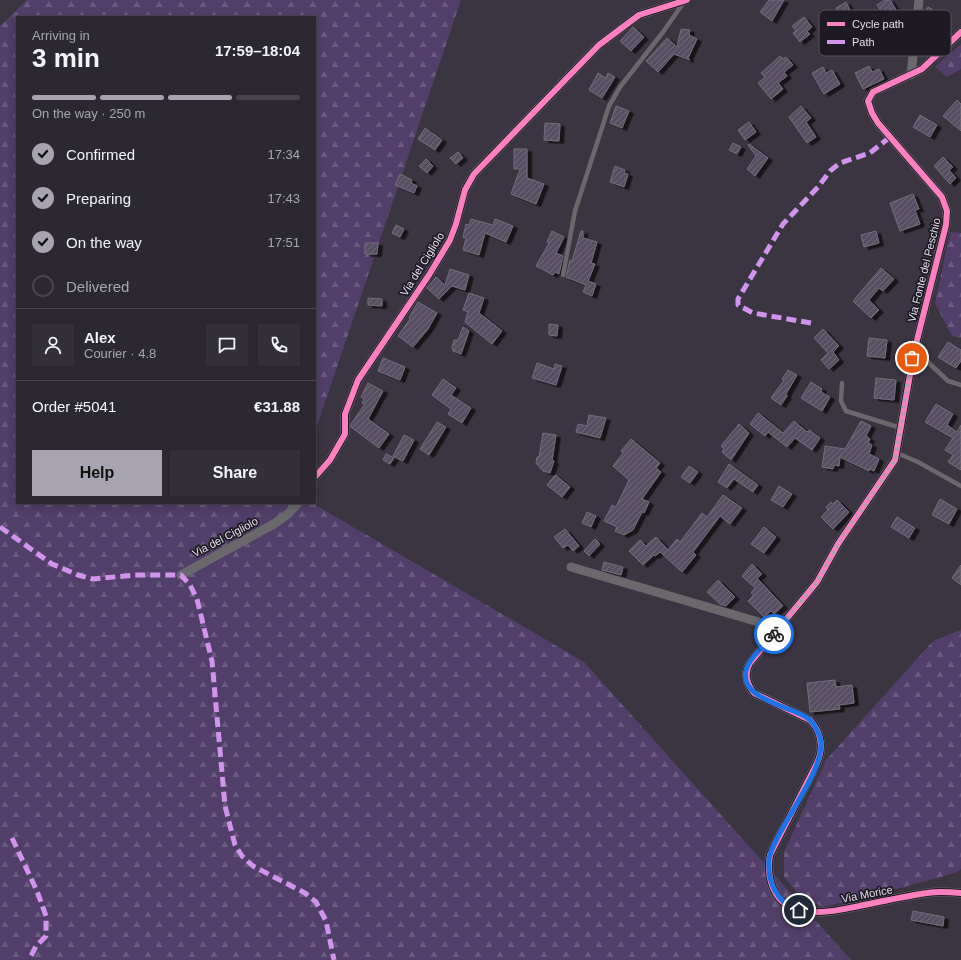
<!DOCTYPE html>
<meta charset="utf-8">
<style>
:root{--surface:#2c2831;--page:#343039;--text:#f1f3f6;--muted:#a6a6ab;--line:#48444d;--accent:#a8a3b1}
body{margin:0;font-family:Arial,sans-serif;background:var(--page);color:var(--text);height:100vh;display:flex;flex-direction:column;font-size:15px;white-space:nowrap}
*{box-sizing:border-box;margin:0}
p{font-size:13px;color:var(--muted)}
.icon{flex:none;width:22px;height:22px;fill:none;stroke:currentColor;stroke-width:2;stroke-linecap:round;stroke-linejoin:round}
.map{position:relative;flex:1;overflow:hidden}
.panel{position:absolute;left:16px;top:16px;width:300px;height:488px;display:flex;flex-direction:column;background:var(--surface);border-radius:0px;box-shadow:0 2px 10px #0003,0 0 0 1px var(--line)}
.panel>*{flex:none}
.pin{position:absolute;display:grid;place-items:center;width:34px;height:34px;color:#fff;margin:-17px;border:2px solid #fff;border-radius:50%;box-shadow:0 1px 4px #0007}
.courier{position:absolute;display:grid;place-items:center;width:40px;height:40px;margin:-20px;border:3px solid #1a73e8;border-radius:50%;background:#fff;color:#222;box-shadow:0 1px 5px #0007}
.headline em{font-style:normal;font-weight:600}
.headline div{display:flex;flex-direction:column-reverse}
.headline{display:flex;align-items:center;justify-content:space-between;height:68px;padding:0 16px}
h1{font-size:26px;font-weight:600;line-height:30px}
.bar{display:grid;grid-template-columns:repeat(4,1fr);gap:6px 4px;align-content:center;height:48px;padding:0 16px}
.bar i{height:5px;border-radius:3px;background:var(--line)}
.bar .active{background:var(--accent)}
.bar p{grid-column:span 4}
.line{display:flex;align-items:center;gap:10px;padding:0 16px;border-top:1px solid var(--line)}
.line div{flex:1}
.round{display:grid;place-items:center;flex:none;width:42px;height:42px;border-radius:0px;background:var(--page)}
ol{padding:0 16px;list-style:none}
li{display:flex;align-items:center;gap:12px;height:44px}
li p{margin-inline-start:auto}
li .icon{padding:4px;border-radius:50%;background:var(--accent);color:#111;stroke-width:4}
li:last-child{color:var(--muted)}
li i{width:22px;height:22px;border:2px solid var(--line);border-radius:50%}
.action{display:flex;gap:8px;margin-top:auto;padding:8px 16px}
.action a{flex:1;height:46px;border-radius:0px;background:var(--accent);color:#111;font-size:16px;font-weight:600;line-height:46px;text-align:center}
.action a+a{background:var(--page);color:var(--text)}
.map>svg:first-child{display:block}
.forest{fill:url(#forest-firs)}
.building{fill:url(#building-hatch);stroke:#726e79;filter:url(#shadow)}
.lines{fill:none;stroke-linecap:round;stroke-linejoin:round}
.lane{stroke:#6a686c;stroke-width:4.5}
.street{stroke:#6a686c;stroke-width:9}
.quiet{stroke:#d193ec;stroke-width:5;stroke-dasharray:10 5;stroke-linecap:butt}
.cycleway-casing{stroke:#1e1a24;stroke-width:8}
.cycleway{stroke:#ff80c0;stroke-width:6}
.done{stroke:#a8a3b1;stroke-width:4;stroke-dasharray:0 7.2}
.route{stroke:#1a73e8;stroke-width:5}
.labels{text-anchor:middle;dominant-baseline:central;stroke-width:3.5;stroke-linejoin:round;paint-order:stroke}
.street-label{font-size:11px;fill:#e4deed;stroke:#1e1a24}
.key{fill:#1e1a24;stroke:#595560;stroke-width:1}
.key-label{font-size:11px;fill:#e4deed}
</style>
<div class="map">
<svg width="961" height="960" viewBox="0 0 961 960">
<defs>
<pattern id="forest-firs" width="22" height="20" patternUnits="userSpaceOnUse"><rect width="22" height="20" fill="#523f69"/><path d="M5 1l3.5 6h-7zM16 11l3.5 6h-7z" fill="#6b5a7f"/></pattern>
<pattern id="building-hatch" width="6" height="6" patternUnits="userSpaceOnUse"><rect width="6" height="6" fill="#585063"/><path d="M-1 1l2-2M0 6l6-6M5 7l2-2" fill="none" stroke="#70697a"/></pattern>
<filter id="shadow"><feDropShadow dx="4.5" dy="2.5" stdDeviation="0" flood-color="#0009"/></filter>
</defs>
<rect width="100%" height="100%" fill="#3a3541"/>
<path class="forest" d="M27,0H461L315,432V17H17V503H312L584,662L851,960H0V26Z
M961,44V69L947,77L935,67Z
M950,232L961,233V338L952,336L935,303Z
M961,630V869L955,873L904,887L823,907L799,895L784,877V852L826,760L933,641Z"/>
<path class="building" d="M769,0H784L772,21L760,12Z
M885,0H890L910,32L909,37L890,49L880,32L850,47L842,32L834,36L827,22L840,15L836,8L846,2L859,28L884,15L877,5Z
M928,7L938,13L928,32L922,28L924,23L923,22L924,14Z
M804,17L812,27L807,31L810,34L800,42L793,33L796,31L792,26Z
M633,27L644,37L631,51L620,41Z
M681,29L690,30L689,35L697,39L688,58L690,60L674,54L658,72L646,61L667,38L677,47Z
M780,56L783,59L786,57L793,65L784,72L787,76L778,83L783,89L771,99L758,83L765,77L761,73Z
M869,66L872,72L879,69L884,79L863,89L855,73Z
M823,67L826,73L832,70L840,84L824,94L812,73Z
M598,73L606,78L608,73L615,77L602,98L589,90Z
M957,100L961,104V131L943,116Z
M616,106L629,111L622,128L610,123Z
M801,106L811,118L806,122L816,137L807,143L789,117Z
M920,115L937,125L930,137L913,127Z
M749,122L756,132L745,140L738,130Z
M545,123L560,124L559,141L544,140Z
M425,128L442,140L435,150L418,139Z
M733,143L741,147L737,154L729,150Z
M749,144L768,158L755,176L747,169L756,156L748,145Z
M514,149H527V178L544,184L536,204L511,194L520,169H514Z
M458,152L463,158L456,164L450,158Z
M943,157L953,167L949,170L956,178L950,184L934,166Z
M426,159L433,166L427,173L419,166Z
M615,166L625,170L624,173L628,174L624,187L610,182Z
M400,174L412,180L411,183L417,186L414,193L395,185Z
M913,194L919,209L915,210L920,224L900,231L890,203Z
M471,219L493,225L495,219L513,226L506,242L485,233L479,255L463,250L466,238L463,237L466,224L469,225Z
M396,225L404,229L400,237L392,233Z
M552,231L564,237L556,253L563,256L559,274L555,272L553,275L536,266L549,243L547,242Z
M581,231H583V238L597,242L591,263L595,264L588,281L596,284L592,296L583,292L586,285L566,277L570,260L572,261Z
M876,231L879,243L864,247L861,235Z
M365,243H378L377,254H365Z
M881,268L894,279L883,291L879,288L869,300L879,310L871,318L853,301Z
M450,269L469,275L465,290L452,286L439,299L427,288L436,277L445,285Z
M469,293L484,298L479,313L502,331L492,344L465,322L468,312L463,310Z
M368,298L382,299V306L368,305Z
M418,302L437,313L428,329L413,347L398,336L410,319L409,318Z
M549,324L558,325L557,336L549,335Z
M463,327L469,331L461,354L453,351L452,347L454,340H458Z
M823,329L839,346L833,352L839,360L829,369L821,360L828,353L814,338Z
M869,338L887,340L885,358L867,356Z
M948,342L961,350V361L956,368L938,357Z
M383,358L405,367L400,380L378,371Z
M537,363L554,369L555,364L562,366L556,385L532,378Z
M788,370L797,375L786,394L787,396L781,405L771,398L784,380L782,379Z
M876,378L896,380L894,400L874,398Z
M443,379L456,388L451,395L471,408L462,423L448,414L451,409L432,395Z
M811,382L822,389L821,392L830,397L822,411L801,398Z
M368,383L383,391L368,419L389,434L379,448L351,427V424L365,404L362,403L364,399L361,397Z
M936,404L953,414L947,425L957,432L961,425V470L948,462L953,455L945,450L953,438L925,422Z
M758,413L783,433L794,421L807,432L809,430L820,438L812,450L795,438L787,447L768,432L765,436L750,424Z
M589,415L606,418L600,438L576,432L578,424L587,426Z
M861,421L871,426L866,436L870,439L868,443L872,445L869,454L879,459L874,471L870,469L869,471L840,457L839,466L834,465L833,469L822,467L825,446L845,449Z
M437,422L446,427L429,455L420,449Z
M739,424L749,433L731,460L722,452L724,449L721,446Z
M543,433L556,435L552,461H554L550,473L543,471L536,463L537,457H539Z
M404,435L414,440L403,461L393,456Z
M631,439L660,463L656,468L661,472L642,499L649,502L644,513L642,512L633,530L624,535L615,531L617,527L604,521L612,505L616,507L629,480L613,466L623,453L621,451Z
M386,454L394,458L390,464L383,460Z
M729,464L758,485L753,492L734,479L727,488L718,482Z
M689,466L698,472L690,483L681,477Z
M555,475L570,487L562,497L547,485Z
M779,486L792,494L783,507L771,500Z
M723,495L742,508L730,524L720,516L693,552L696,555L682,572L660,552L655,556L654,555L643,565L629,551L640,540L646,546L656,537L668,550L677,539L680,542L702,513L707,517Z
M940,499L957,509L949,524L932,515Z
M837,500L849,512L833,529L821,517L828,510L826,507L831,502L833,504Z
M587,512L596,516L591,527L582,523Z
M897,517L915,528L909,538L891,527Z
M764,527L776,537L764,553L751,544Z
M565,529L579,546L573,551L568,545L563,548L554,537Z
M595,539L600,544L589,556L584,551Z
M604,562L623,567L621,575L602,570Z
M752,564L762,574L757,578L783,606L774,614L771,611L764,617L748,601L754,595L751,593L755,588L742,576Z
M961,565V585L952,578Z
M718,580L735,597L726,606L720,604L707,592Z
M835,680L836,687L852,685L854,703L839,705L840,709L810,712L807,683Z
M913,911L944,917L943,926L911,920Z"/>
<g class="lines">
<path class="lane" d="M563,275L575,211L609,106L620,87L663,32L684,2
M914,349L948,381L961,385
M842,383L841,401L846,411L901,428
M897,453L918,462L961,486"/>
<path class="street" d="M961,32L922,69L873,92L868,101L872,113L878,123L942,197L947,211L946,225L914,352L895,460L838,544L817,582L750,663C744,673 747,684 754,693L810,720C822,733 824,749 816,765L770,855C768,866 769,878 773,888C788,924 835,911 864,905C885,901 906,896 927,893C939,891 950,892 961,893
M911,75L919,0
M315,477L330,460L345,434V414L358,380L429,275L450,240L456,224L465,190L474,174L599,45L639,15L687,0
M571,567L779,628
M181,575L274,524L288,514L298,503"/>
<path class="quiet" d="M811,323L753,313L738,305V299L783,224L818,187L830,171L840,163L870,153L890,137
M0,527L52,564L78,575L93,579L135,575H181L190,585L197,599L212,661L225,806L235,845L242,856L253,866L305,893L316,902L326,921L334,960
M12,838L37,891L46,916V936L36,946L29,960"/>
<g class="cycleway-casing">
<path id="cycleway" d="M961,32L922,69L873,92L868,101L872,113L878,123L942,197L947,211L946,225L914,352L895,460L838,544L817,582L750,663C744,673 747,684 754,693L810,720C822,733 824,749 816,765L770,855C768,866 769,878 773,888C788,924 835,911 864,905C885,901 906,896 927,893C939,891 950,892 961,893
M315,477L330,460L345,434V414L358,380L429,275L450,240L456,224L465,190L474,174L599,45L639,15L687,0"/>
</g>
<use href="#cycleway" class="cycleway"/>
</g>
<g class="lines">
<path class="done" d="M774,634L817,582L838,544L895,460L912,358"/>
<path class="route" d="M774,634C766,644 752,655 747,667C735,698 789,706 806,717C813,721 817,729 820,737C829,767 777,826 769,858C767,881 776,903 799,910"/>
</g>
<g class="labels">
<g class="street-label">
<text transform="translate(422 264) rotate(-58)">Via del Cigliolo</text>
<text transform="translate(924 270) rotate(-76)">Via Fonte del Peschio</text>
<text transform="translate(225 537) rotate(-28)">Via del Cigliolo</text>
<text transform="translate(867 894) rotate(-11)">Via Morice</text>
</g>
</g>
<rect x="819" y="10" width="132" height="46" rx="6" class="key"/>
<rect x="827" y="22" width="18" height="4" fill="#ff80c0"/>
<rect x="827" y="40" width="18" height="4" fill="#d193ec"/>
<g class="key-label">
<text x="852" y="28">Cycle path</text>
<text x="852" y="46">Path</text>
</g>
</svg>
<div class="pin" style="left:912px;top:358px;background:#ea580c"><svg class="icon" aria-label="bag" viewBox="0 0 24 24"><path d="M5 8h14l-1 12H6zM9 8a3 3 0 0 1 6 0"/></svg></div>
<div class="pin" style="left:799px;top:910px;background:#1f2937"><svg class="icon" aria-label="home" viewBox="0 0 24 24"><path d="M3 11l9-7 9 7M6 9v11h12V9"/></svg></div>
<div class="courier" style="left:774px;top:634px"><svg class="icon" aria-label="bike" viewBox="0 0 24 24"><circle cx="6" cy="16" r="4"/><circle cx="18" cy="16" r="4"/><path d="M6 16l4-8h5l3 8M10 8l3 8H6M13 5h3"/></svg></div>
<section class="panel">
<div class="headline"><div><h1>3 min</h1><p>Arriving in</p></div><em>17:59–18:04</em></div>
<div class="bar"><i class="active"></i><i class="active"></i><i class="active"></i><i></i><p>On the way · 250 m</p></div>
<ol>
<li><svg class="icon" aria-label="check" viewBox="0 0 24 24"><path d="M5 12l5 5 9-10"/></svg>Confirmed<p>17:34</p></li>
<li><svg class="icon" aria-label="check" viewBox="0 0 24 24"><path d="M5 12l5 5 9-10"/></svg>Preparing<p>17:43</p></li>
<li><svg class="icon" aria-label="check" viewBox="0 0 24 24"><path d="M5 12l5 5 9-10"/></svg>On the way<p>17:51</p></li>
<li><i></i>Delivered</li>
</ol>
<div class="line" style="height:72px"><a class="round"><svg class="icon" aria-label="person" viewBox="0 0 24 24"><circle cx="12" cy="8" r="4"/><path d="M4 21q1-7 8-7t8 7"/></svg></a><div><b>Alex</b><p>Courier · 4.8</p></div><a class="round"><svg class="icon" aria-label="chat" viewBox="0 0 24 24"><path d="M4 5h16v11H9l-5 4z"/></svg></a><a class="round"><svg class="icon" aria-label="phone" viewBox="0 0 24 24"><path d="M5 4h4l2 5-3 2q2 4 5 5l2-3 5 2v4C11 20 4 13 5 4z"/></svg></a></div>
<div class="line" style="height:52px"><div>Order #5041</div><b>€31.88</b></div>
<div class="action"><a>Help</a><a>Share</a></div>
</section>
</div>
